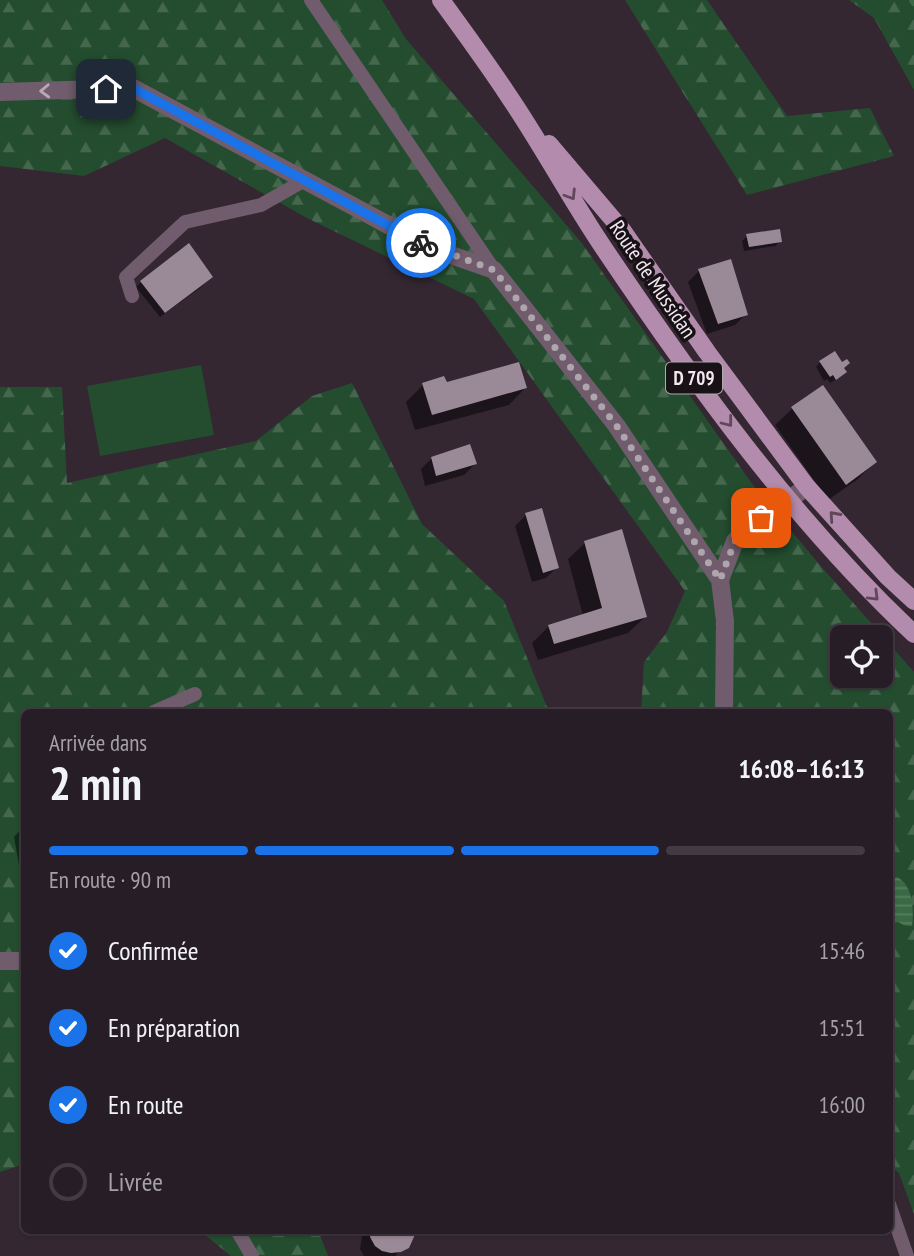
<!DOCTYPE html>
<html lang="fr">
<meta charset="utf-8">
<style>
:root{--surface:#271d26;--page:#332a32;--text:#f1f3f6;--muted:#a4a2a7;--line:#433b43;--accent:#1a73e8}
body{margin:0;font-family:"PT Sans Narrow",sans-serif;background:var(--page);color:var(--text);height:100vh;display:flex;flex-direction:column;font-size:26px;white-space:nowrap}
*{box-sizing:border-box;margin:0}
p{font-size:23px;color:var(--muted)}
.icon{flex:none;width:38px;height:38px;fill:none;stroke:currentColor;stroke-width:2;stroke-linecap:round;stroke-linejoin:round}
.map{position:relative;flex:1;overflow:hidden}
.details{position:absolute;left:21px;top:709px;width:872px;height:525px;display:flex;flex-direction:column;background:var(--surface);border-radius:10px;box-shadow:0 2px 5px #0004,0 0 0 2px var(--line)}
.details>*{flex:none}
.fabs{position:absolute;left:830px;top:625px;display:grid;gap:14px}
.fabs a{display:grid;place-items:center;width:63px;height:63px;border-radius:10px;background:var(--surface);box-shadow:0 2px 5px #0004,0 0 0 2px var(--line);font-size:35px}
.pin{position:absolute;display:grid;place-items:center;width:60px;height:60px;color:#fff;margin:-30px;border-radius:14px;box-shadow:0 4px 10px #0006}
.courier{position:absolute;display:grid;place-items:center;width:70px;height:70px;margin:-35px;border:5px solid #1a73e8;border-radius:50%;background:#fff;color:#222;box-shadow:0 2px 9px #0007}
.summary em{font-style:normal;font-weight:700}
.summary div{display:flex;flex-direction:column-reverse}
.summary{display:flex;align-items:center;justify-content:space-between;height:119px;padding:0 28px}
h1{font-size:46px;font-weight:700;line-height:52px}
.bar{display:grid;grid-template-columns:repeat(4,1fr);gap:10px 7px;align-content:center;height:84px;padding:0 28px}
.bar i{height:9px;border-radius:5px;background:var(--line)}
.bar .selected{background:var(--accent)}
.bar p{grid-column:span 4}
ol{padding:0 28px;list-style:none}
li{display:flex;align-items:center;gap:21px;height:77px}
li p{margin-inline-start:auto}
li .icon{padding:7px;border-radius:50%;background:var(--accent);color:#fff;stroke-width:4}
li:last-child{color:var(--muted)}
li i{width:38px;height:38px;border:4px solid var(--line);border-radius:50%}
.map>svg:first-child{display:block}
.grass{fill:#244d2f}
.forest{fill:url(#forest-firs);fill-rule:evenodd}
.water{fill:url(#water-rules)}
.shadow{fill:#0007}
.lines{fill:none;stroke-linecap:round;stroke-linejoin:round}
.stream{stroke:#3a6945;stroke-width:8}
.building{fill:#9a8a97}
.lane{stroke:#705c6c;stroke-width:14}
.street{stroke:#705c6c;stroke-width:18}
.primary{stroke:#b38bac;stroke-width:18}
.oneway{stroke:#b7aab4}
.oneway2{stroke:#5e485a}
.done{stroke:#afa5ad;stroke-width:7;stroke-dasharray:0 12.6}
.route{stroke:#1a73e8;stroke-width:9}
.labels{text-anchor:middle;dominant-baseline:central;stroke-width:7;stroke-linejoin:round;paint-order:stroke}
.shield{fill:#181217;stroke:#b0a8ae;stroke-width:2}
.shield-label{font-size:19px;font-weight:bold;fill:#f1e9ef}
.street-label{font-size:21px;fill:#f1e9ef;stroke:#181217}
</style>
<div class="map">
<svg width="914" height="1256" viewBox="0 0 914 1256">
<defs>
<pattern id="forest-firs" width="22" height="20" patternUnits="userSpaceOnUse" patternTransform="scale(1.75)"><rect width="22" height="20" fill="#244d2f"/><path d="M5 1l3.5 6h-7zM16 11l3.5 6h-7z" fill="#44674d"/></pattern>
<pattern id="water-rules" width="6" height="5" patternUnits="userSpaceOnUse" patternTransform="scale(1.75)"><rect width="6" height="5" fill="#3a6945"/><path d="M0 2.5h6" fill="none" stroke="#577e60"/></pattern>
</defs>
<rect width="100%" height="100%" fill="#342732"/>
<path class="grass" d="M201,365L214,435L100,456L87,386Z"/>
<path class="forest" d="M0,0H382L406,39L581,242L753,485L819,564L914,672V1214L899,1173L889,1166V712H641L644,662L667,632L685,591L474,299L307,218L165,138L84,176L0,166ZM842,637H880V676H842Z
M625,0H707L787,116L870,108L894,156L747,195Z
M849,0H914V90L874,18Z
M352,383L422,524L504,601L549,712H24V1164L0,1172V387H62L67,483L256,441L312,396Z
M199,1230H318L328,1256H231Z"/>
<path class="water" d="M897,877C913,885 914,910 912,926C889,928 889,897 889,880Z"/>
<path class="shadow" d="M747,236L780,241L775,246L744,251L742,241Z
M699,271L746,314L735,325L707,334L688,282Z
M211,277L200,288L160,317L136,287L141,282Z
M820,362L842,369L840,377L830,383L827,379L824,381L816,367Z
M445,384L525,388L509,405L415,430L406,402L423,385Z
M822,387L875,462L858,479L828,500L775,425L792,409Z
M432,458L475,464L464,475L425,486L421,469Z
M526,515L557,567L546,578L532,582L515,526Z
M585,543L645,617L628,633L538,660L532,643L549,626L583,616L568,559Z
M24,826V875L21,876L14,837Z
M363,1230H415L412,1240L395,1256H364L360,1249Z"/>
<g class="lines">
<path class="stream" d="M913,0L914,2"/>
</g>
<path class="building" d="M780,229L782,242L749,247L746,234Z
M189,243L213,277L165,313L140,281Z
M731,259L748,315L718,324L698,269Z
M835,351L842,362L847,359L850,363L844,368L847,372L836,380L833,375L830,377L819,361Z
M519,362L527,388L432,415L422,383L444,376L447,382Z
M823,385L877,462L846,485L791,407Z
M470,444L477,464L436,476L431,457Z
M542,508L559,568L543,573L525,513Z
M622,529L647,617L554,644L548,625L602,608L584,541Z
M370,1230H417L409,1248L401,1252L391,1253L382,1251L375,1246L370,1237Z"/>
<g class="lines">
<path class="lane" d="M311,0L494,270
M132,296L126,277L185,222L261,205L305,180
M154,712L195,694
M889,1204L907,1256
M237,1230L252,1256"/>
<path class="street" d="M0,92L133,88L431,248L494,270L616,425L720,580
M724,712L725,621L720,580L735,541L761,518L807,487
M0,961H24"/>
<path class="primary" d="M441,0C464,32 487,63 508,95C542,145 570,198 603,247C695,384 794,521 914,634
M549,144L622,230L707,352L807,487L888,577L914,601"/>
</g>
<defs><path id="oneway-chevron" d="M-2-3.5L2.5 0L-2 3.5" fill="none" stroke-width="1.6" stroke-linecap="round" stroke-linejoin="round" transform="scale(1.75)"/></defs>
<use class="oneway" href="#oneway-chevron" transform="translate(45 91) rotate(178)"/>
<g class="oneway2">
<use href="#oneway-chevron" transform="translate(571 195) rotate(58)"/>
<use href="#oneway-chevron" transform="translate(728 422) rotate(52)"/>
<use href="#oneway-chevron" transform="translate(834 516) rotate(-132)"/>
<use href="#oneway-chevron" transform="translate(874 596) rotate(45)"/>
</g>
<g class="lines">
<path class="done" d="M421,243L494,270L616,425L720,580L735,541L761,518"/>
<path class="route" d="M106,89L133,88L421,243"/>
</g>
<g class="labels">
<rect class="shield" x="666" y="362.5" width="56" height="31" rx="5"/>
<g class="shield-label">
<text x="694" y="378">D 709</text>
</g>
<g class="street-label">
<text transform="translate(653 279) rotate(56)">Route de Mussidan</text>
</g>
</g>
</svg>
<div class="fabs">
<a><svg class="icon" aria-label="locate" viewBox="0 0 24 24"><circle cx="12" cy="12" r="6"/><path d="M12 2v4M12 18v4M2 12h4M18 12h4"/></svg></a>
</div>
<div class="pin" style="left:761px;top:518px;background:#ea580c"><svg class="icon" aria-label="bag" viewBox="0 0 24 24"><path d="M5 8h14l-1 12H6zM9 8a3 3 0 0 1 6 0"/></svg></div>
<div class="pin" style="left:106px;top:89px;background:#1f2937"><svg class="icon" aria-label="home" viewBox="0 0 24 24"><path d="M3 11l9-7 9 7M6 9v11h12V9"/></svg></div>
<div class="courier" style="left:421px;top:243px"><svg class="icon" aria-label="bike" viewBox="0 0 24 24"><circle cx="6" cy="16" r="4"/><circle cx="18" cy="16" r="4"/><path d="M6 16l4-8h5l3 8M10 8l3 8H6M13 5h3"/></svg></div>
<section class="details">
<div class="summary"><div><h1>2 min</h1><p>Arrivée dans</p></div><em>16:08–16:13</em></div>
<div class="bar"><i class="selected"></i><i class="selected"></i><i class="selected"></i><i></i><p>En route · 90 m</p></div>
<ol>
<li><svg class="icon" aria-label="check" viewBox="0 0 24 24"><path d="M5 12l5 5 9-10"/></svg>Confirmée<p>15:46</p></li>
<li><svg class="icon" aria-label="check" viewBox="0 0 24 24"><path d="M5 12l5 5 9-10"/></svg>En préparation<p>15:51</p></li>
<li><svg class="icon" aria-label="check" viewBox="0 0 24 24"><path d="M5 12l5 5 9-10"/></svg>En route<p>16:00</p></li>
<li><i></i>Livrée</li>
</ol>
</section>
</div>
